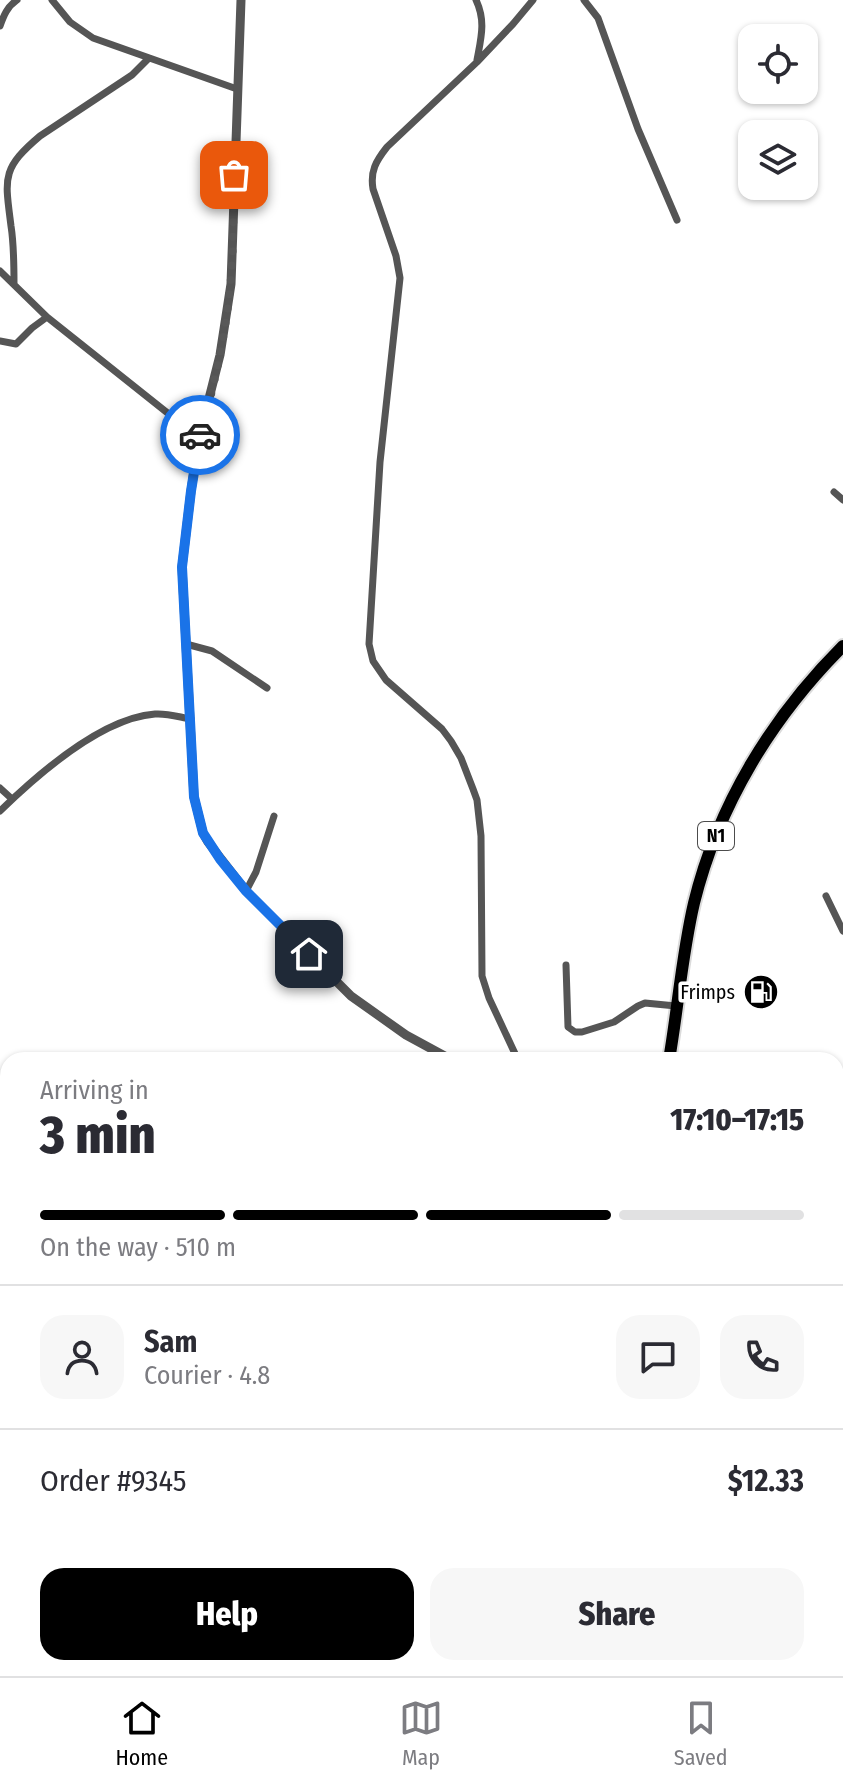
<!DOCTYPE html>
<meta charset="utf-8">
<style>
:root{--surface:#fff;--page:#f7f7f7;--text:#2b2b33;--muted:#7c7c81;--line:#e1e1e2;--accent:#000}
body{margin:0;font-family:"Fira Sans Condensed",sans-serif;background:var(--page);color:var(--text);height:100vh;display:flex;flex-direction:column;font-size:30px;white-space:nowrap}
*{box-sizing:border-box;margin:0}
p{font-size:26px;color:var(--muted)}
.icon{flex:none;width:44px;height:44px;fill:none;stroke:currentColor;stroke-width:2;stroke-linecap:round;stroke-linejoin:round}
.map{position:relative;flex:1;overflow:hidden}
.details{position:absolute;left:0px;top:1052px;width:844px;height:624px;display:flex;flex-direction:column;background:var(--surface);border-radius:24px 24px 0 0;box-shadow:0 2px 6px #0004}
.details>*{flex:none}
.controls{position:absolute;left:738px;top:24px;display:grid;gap:16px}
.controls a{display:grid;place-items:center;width:80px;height:80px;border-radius:16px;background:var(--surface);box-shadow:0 2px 6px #0004;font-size:40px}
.pin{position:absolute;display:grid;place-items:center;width:68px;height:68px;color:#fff;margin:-34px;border-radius:16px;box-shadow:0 4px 12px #0006}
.courier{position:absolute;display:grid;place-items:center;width:80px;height:80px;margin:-40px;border:6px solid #1a73e8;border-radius:50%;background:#fff;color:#222;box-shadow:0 2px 10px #0007}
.head em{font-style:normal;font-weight:800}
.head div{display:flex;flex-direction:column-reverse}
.head{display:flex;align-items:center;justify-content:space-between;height:136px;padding:0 40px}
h1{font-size:52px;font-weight:800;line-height:60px}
.bar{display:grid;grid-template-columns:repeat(4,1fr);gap:12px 8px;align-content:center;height:96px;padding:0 40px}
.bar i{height:10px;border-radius:6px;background:var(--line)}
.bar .on{background:var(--accent)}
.bar p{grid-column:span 4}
.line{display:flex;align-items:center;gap:20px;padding:0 40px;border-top:2px solid var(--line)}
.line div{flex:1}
.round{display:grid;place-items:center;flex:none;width:84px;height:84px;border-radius:24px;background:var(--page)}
.action{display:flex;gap:16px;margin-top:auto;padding:16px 40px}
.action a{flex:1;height:92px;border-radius:24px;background:var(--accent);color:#fff;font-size:32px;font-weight:800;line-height:92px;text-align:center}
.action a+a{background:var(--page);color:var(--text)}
.tab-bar{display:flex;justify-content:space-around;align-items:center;height:112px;border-top:2px solid var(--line);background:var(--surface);font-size:22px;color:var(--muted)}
.tab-bar a{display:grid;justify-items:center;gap:4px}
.tab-bar .on{color:var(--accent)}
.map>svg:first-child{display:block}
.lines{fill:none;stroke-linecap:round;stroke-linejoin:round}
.trunk-casing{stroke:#dbdbdb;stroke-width:16}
.minor{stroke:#555;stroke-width:7}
.tertiary{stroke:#555;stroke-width:9}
.trunk{stroke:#000;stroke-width:12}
.done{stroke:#595959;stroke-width:8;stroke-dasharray:0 14.4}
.route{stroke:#1a73e8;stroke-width:10}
.labels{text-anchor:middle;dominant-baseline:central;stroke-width:7;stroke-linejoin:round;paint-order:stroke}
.shield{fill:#fff;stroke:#4c4c4c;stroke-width:2}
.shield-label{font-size:18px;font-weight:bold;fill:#000}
.poi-label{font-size:20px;fill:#000;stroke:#fff;text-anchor:end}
</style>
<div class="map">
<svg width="843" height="1676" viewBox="0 0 843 1676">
<rect width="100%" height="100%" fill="#fff"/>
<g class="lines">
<g class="trunk-casing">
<path id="trunk" d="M669,1060C678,1008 682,954 694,903C718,805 772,717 843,646
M570,1676L573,1668"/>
</g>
<path class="minor" d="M52,0L70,22L93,38L237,89
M476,0C486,21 481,38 477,60
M584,0L598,18L638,129L677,220
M0,26C4,15 7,7 17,0
M0,271L47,317L199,438
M14,284C14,264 14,245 11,226C5,178 1,169 40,136L132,75L149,58
M0,341L16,344L32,328L47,317
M834,492L843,500
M186,644L212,651L267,688
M0,788L12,799
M0,811C37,775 102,718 155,714C167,713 179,717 191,719
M246,891L256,872L274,816
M826,896L843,931
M566,965L568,1027L575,1032H582L614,1022L638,1006L645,1003L676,1006
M518,1060L489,998L482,976L481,836L477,800L473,789L461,758L451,741L442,729L386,680L373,661L369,644L380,462L400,278L396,256L373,189C370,171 376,161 387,147L477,62L513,24L533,0
M836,1599L843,1598
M836,1665L843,1661
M76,1668L88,1676
M22,1676L27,1668
M818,1676L831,1668"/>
<path class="tertiary" d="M241,0L231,284L220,355L199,438L191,491L182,567L194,797L203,833L208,842L246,891L351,996L406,1035L452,1060
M836,1156L843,1158
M836,1167L843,1170"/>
<use href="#trunk" class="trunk"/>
</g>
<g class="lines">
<path class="done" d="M200,435C214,387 225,338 230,288C234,251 233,212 234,175"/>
<path class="route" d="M200,435L191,491L182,567L194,797L203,833L220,859L246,891L309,954"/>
</g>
<defs>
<g id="fuel-disc" transform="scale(1.8)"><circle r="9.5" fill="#000" stroke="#fff"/><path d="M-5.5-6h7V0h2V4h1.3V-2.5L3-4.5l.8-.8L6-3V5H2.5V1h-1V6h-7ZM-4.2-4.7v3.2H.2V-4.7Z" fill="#fff"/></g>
</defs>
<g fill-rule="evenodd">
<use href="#fuel-disc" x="761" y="992"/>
</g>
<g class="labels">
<rect class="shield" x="698" y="822" width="36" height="28" rx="6"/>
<g class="shield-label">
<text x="716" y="836">N1</text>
</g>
<g class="poi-label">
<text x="735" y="992">Frimps</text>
</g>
</g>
</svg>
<div class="controls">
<a><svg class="icon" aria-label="locate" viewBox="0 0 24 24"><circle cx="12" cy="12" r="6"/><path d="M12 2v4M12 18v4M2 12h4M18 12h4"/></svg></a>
<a><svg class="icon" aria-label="layers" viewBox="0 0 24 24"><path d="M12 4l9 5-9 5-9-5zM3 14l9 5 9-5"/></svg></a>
</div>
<div class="pin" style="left:234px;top:175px;background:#ea580c"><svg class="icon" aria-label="bag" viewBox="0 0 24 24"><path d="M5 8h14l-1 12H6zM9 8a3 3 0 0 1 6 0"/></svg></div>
<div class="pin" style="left:309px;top:954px;background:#1f2937"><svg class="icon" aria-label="home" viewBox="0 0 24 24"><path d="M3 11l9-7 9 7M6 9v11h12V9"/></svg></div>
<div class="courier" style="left:200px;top:435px"><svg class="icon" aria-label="car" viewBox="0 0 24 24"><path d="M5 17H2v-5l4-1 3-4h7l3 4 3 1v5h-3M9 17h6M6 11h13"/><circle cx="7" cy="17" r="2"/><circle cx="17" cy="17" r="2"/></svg></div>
<section class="details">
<div class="head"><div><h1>3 min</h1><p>Arriving in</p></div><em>17:10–17:15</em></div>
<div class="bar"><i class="on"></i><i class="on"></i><i class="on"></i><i></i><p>On the way · 510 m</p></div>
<div class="line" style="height:144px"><a class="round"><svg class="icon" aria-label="person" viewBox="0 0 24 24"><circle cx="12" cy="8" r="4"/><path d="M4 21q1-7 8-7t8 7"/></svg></a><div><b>Sam</b><p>Courier · 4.8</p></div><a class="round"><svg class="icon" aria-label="chat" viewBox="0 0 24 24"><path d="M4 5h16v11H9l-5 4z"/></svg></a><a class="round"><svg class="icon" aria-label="phone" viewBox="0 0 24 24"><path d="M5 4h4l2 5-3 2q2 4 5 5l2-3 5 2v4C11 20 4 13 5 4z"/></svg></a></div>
<div class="line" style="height:104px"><div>Order #9345</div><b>$12.33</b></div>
<div class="action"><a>Help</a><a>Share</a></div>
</section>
</div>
<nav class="tab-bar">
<a class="on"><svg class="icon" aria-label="home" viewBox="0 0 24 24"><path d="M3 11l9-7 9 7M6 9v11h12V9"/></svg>Home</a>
<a><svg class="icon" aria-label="map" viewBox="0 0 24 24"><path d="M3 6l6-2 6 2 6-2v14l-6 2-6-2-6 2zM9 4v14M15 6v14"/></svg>Map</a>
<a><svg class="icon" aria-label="saved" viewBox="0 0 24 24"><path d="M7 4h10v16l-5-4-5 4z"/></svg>Saved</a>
</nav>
